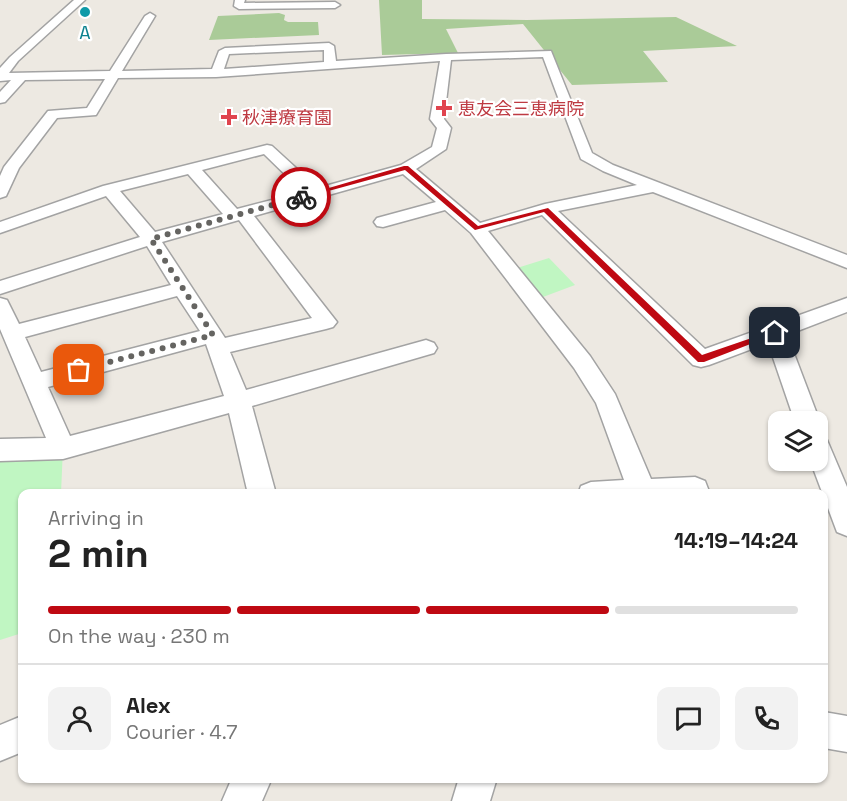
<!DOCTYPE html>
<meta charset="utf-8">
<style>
:root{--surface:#fff;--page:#f2f2f2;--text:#222;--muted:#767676;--line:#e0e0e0;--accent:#bf0912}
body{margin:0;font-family:"Space Grotesk","Noto Sans JP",sans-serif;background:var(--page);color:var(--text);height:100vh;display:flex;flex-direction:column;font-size:22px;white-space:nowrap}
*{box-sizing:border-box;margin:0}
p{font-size:20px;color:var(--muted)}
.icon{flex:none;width:33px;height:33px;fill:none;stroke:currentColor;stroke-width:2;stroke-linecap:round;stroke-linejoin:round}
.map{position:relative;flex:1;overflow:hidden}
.details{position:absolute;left:18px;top:489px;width:810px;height:294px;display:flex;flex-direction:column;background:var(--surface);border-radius:12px;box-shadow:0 2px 4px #0004}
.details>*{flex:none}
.buttons{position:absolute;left:768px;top:411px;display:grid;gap:12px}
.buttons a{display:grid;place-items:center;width:60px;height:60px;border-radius:12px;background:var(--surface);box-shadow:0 2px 4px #0004;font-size:30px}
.pin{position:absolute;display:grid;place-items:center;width:51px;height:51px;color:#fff;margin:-26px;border-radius:12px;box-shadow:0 3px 9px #0006}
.courier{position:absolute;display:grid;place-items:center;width:60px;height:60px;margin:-30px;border:4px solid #bf0912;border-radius:50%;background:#fff;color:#222;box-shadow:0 2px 8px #0007}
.overview em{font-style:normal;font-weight:700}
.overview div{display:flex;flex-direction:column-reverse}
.overview{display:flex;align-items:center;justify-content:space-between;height:102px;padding:0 30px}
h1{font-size:39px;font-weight:700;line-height:45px}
.bar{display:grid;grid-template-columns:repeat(4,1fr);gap:9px 6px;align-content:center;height:72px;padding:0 30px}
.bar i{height:8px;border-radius:4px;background:var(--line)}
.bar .selected{background:var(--accent)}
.bar p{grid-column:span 4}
.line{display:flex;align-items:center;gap:15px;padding:0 30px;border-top:2px solid var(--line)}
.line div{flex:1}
.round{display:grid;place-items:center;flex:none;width:63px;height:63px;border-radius:12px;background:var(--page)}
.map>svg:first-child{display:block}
.forest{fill:#aacb98}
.park{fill:#c0f6c2}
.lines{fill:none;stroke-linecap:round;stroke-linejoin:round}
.minor-casing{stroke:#a3a3a3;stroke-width:3}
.minor{fill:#fff;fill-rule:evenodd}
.route{fill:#bf0912}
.done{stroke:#656461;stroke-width:6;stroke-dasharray:0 10.8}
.culture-dot{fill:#0f9aa8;stroke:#fff;stroke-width:2}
.health-dot{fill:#e0444e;stroke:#fff;stroke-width:2}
.labels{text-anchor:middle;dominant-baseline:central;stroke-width:4.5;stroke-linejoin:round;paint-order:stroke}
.far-culture-label{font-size:18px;fill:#0d838f;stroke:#fff}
.far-health-label{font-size:18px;fill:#be3a42;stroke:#fff;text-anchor:start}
</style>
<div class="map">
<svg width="847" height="801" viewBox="0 0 847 801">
<rect width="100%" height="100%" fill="#ede9e2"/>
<path class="forest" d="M379,0H422V19L527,20L676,17L737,46L643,51L668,82L572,85L523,24L446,29L458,53L382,55Z
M279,13L285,15L284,20L288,22H318L319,35L209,40L218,16Z"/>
<path class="park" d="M549,258L575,285L543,297L517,268Z
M63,448L61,493L22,494V633L0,640V455Z"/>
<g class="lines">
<g class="minor-casing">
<path id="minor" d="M74,0H85L18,61L9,73L110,71L145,16L150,13L155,16L122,71L212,69L219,51L225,48L329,43L334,46L336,61L446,54L551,51L592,153L613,165L847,255V268L653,192L558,211L705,349L847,298V312L787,335L820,422L818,428V422H795L768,343L709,365L701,367L693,365L542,215L488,231L590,356L615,394L651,479L695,477L705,481L710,494H578L581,486L591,482L624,480L596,403L574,368L471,233L445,210L383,227L377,226L374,222L377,218L436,202L403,174L254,216L337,322L333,327L326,329L230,352L246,390L426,340L434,343L437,348L434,353L252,406L276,494H248L229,413L63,459L0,461V439L46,438L0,329V298L7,300L19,324L171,285L147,246L0,294V281L140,237L106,196L0,233V222L103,186L267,145L272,146L318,188L401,165L432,147L437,128L430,119L440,61L216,77L118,78L96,115L57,118L19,168L6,196L0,198V176L4,167L48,111L87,108L105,79L25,80L5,102L0,103V92L11,80L0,81V68L10,57ZM324,50V62L224,69L229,54ZM543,57L581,159L603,171L637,185L545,204L480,223L416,169L446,149L451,128L444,119L451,60ZM264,154L303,192L237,209L202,170ZM188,174L223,214L155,232L120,191ZM239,220L312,318L225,338L162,242ZM177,296L200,331L41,372L25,337ZM206,344L224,396L70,436L48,387Z
M235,0H245L244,3L335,2L340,5L335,8L239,9L234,6Z
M818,436L827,440L847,487V536L837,532L810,460H818Z
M824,712L847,716V752L824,748Z
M22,716V752L0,761V725Z
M232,778H272L262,801H222Z
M459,778H497L490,801H452Z"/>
</g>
<use href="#minor" class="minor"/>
</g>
<path class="route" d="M404,166H408L478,226L548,208L702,355L772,331L779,333L704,362H698L544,212L475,230L405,170L303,198L298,197Z"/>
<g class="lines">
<path class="done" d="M79,370L213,335L151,239L301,197"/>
</g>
<circle class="culture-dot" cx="85" cy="12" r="6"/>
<g class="health-dot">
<path d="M441 99h6v6h6v6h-6v6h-6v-6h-6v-6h6z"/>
<path d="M226 108h6v6h6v6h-6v6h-6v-6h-6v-6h6z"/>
</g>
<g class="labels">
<g class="far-culture-label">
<text x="85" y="32">A</text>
</g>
<g class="far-health-label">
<text x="458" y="108">恵友会三恵病院</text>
<text x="242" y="117">秋津療育園</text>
</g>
</g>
</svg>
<div class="buttons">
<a><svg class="icon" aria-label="layers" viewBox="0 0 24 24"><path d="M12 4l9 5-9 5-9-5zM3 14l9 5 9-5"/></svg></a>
</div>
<div class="pin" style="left:79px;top:370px;background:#ea580c"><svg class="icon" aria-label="bag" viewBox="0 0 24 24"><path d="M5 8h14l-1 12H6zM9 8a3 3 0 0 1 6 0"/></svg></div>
<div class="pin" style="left:775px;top:333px;background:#1f2937"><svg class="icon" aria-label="home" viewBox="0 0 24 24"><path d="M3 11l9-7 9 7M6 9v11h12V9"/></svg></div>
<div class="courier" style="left:301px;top:197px"><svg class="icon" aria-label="bike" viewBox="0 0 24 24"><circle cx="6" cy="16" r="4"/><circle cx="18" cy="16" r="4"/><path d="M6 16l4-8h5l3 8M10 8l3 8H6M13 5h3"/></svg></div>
<section class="details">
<div class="overview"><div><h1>2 min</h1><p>Arriving in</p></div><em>14:19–14:24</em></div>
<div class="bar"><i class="selected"></i><i class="selected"></i><i class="selected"></i><i></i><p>On the way · 230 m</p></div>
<div class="line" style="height:108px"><a class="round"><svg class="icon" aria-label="person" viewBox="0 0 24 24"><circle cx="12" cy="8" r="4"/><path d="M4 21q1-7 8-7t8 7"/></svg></a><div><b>Alex</b><p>Courier · 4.7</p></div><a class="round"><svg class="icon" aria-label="chat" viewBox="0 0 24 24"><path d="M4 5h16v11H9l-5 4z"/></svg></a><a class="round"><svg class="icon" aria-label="phone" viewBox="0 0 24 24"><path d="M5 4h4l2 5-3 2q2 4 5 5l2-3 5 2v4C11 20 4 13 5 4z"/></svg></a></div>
</section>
</div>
